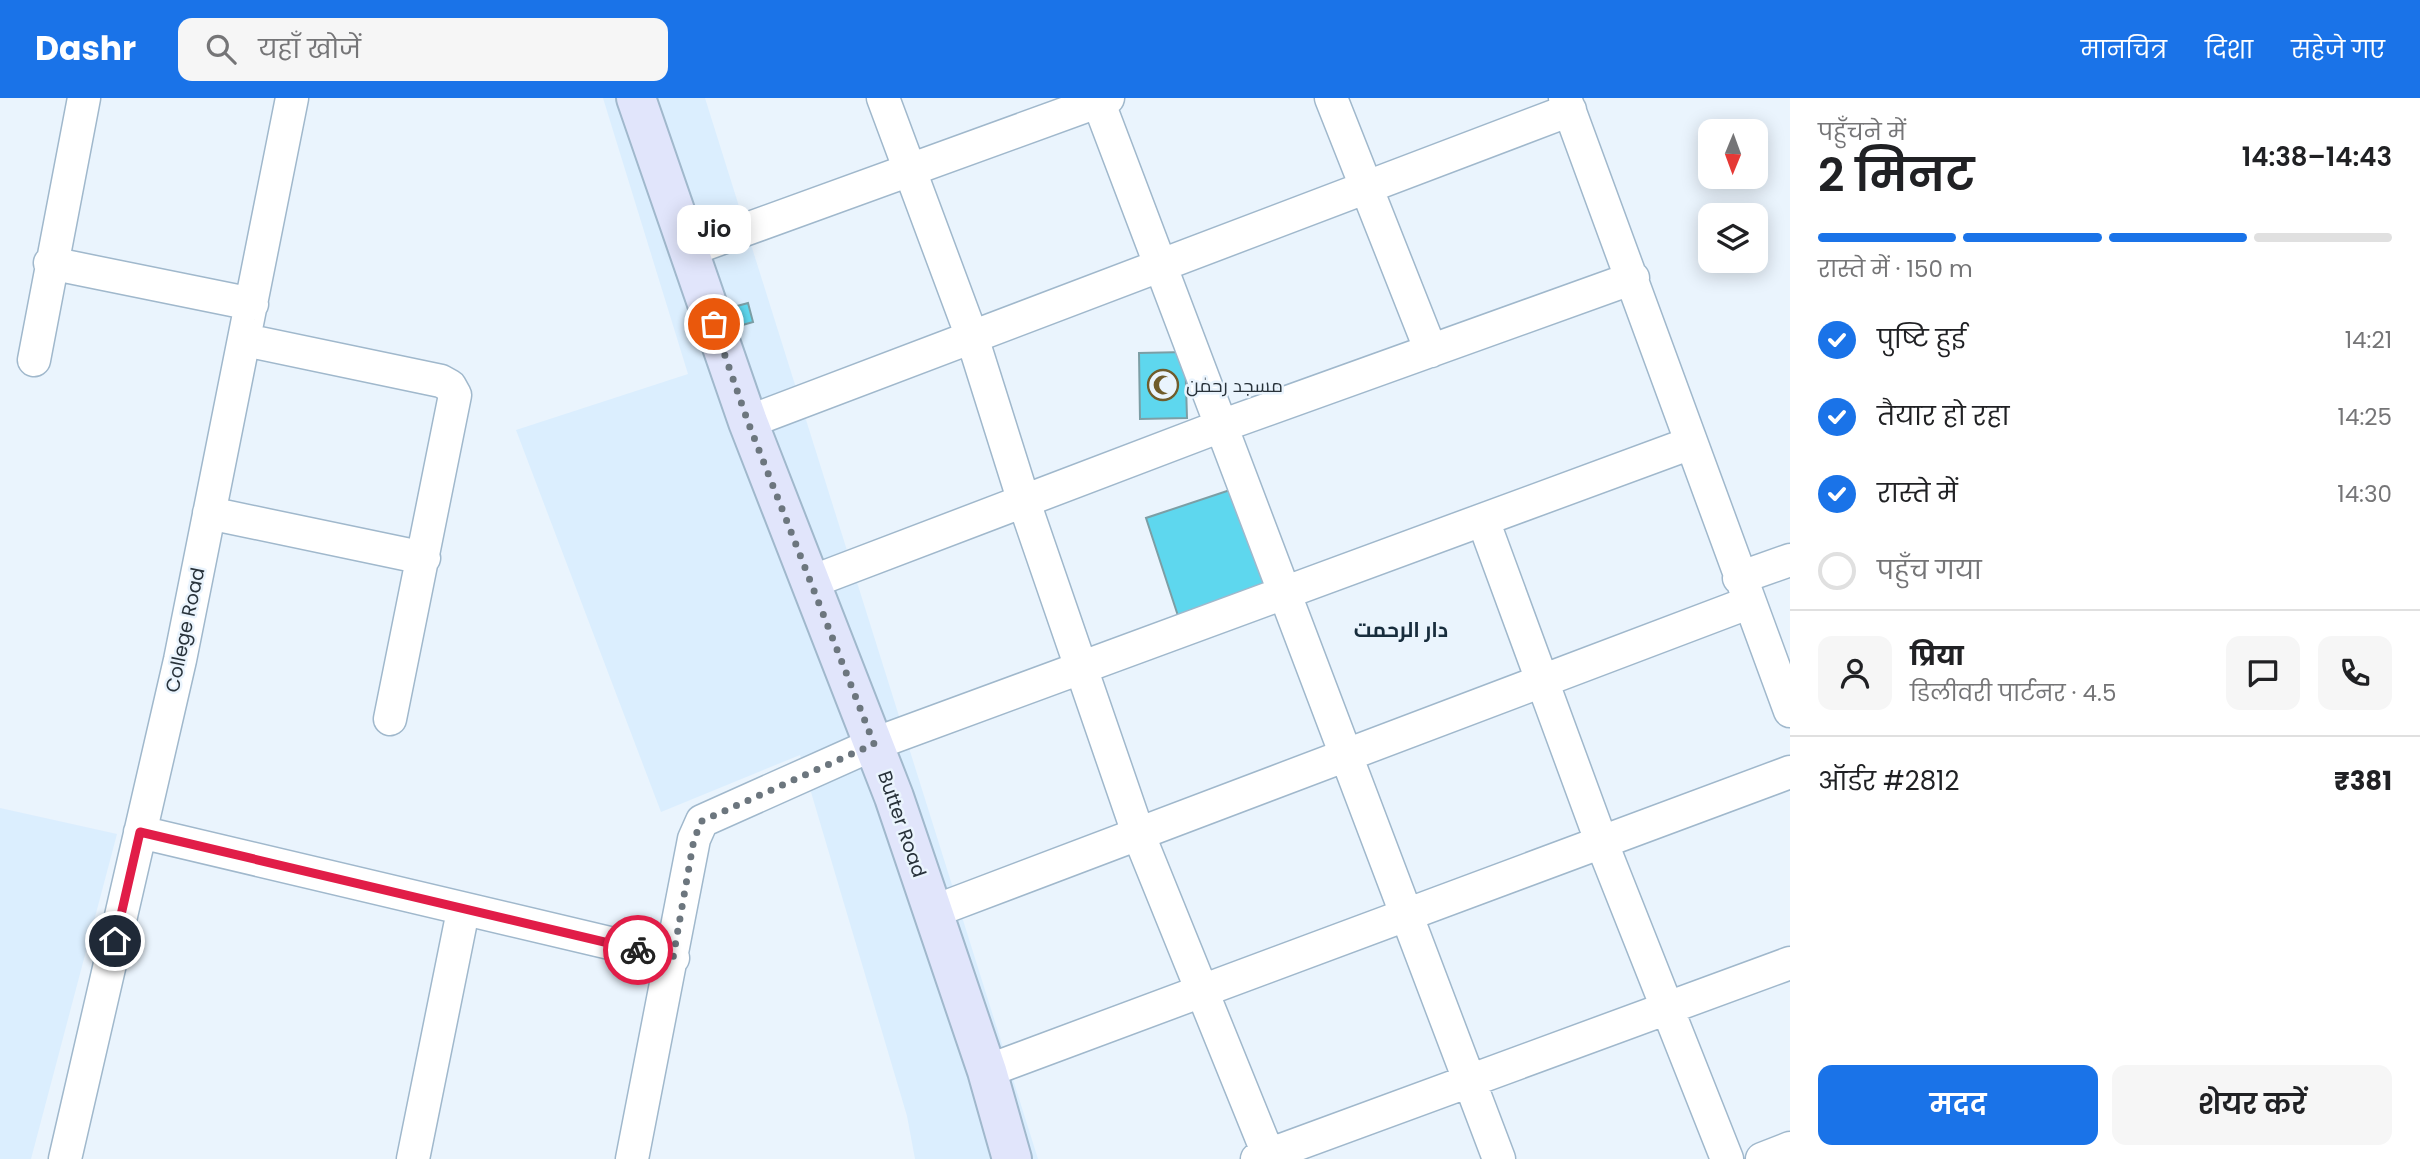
<!DOCTYPE html>
<html lang="hi">
<meta charset="utf-8">
<style>
:root{--surface:#fff;--page:#f6f6f6;--text:#202124;--muted:#757577;--line:#e0e0e0;--accent:#1a73e8}
body{margin:0;font-family:Poppins,Cairo,"Noto Sans Devanagari",sans-serif;background:var(--page);color:var(--text);height:100vh;display:flex;flex-direction:column;font-size:26px;white-space:nowrap}
*{box-sizing:border-box;margin:0}
p{font-size:23px;color:var(--muted)}
.icon{flex:none;width:38px;height:38px;fill:none;stroke:currentColor;stroke-width:2;stroke-linecap:round;stroke-linejoin:round}
.map{position:relative;flex:1;overflow:hidden}
.panel{display:flex;flex-direction:column;background:var(--surface);width:630px}
.panel>*{flex:none}
.needle{width:46px;rotate:181deg}
.controls{position:absolute;left:1698px;top:21px;display:grid;gap:14px}
.controls a{display:grid;place-items:center;width:70px;height:70px;border-radius:14px;background:var(--surface);box-shadow:0 4px 18px #0003;font-size:35px}
.pin{position:absolute;display:grid;place-items:center;width:60px;height:60px;color:#fff;margin:-30px;border:4px solid #fff;border-radius:50%;box-shadow:0 2px 7px #0007}
.courier{position:absolute;display:grid;place-items:center;width:70px;height:70px;margin:-35px;border:5px solid #e11d48;border-radius:50%;background:#fff;color:#222;box-shadow:0 2px 9px #0007}
.bubble{position:absolute;height:49px;border-radius:14px;background:var(--surface);box-shadow:0 4px 18px #0003;font-size:23px;font-weight:600;line-height:49px;text-align:center}
.headline em{font-style:normal;font-weight:600}
.headline div{display:flex;flex-direction:column-reverse}
.headline{display:flex;align-items:center;justify-content:space-between;height:119px;padding:0 28px}
h1{font-size:46px;font-weight:600;line-height:52px}
.bar{display:grid;grid-template-columns:repeat(4,1fr);gap:10px 7px;align-content:center;height:84px;padding:0 28px}
.bar i{height:9px;border-radius:5px;background:var(--line)}
.bar .current{background:var(--accent)}
.bar p{grid-column:span 4}
.line{display:flex;align-items:center;gap:18px;padding:0 28px;border-top:2px solid var(--line)}
.line div{flex:1}
.round{display:grid;place-items:center;flex:none;width:74px;height:74px;border-radius:14px;background:var(--page)}
ol{padding:0 28px;list-style:none}
li{display:flex;align-items:center;gap:21px;height:77px}
li p{margin-inline-start:auto}
li .icon{padding:7px;border-radius:50%;background:var(--accent);color:#fff;stroke-width:4}
li:last-child{color:var(--muted)}
li i{width:38px;height:38px;border:4px solid var(--line);border-radius:50%}
.cta{display:flex;gap:14px;margin-top:auto;padding:14px 28px}
.cta a{flex:1;height:80px;border-radius:14px;background:var(--accent);color:#fff;font-size:28px;font-weight:600;line-height:80px;text-align:center}
.cta a+a{background:var(--page);color:var(--text)}
header{display:flex;align-items:center;gap:42px;box-sizing:border-box;height:98px;padding:0 35px;background:var(--accent);color:#fff}
header strong{font-size:33px}
nav{display:flex;gap:38px;margin-inline-start:auto;font-size:24px}
.search{width:490px;height:63px;background:var(--page);display:flex;align-items:center;gap:18px;box-sizing:border-box;padding:0 24px;border-radius:14px;color:var(--muted);font-size:26px}
main{display:flex;flex:1;min-height:0}
.map>svg:first-child{display:block}
.built{fill:#dbeefe}
.building{fill:#5ed7ee;stroke:#7c9ea5;stroke-width:2}
.lines{fill:none;stroke-linecap:round;stroke-linejoin:round}
.street-casing{stroke:#a0b8cc;stroke-width:35}
.secondary-casing{stroke:#a0b8cc;stroke-width:42}
.street{stroke:#fff;stroke-width:32}
.secondary{stroke:#e1e5fb;stroke-width:38}
.done{stroke:#6c767e;stroke-width:7;stroke-dasharray:0 12.6}
.route{stroke:#e11d48;stroke-width:9}
.labels{text-anchor:middle;dominant-baseline:central;stroke-width:5;stroke-linejoin:round;paint-order:stroke}
.poi-label{font-size:19px;fill:#28323a;stroke:#eaf4fd;text-anchor:start}
.street-label{font-size:19px;fill:#28323a;stroke:#eaf4fd}
.neighbourhood-label{font-size:21px;font-weight:bold;fill:#182d3d;stroke:#eaf4fd}
</style>
<header>
<strong>Dashr</strong>
<div class="search"><svg class="icon" aria-label="search" viewBox="0 0 24 24"><circle cx="10" cy="10" r="6"/><path d="M15 15l6 6"/></svg>यहाँ खोजें</div>
<nav><a>मानचित्र</a><a>दिशा</a><a>सहेजे गए</a></nav>
</header>
<main>
<div class="map">
<svg width="1790" height="1061" viewBox="0 0 1790 1061">
<rect width="100%" height="100%" fill="#eaf4fd"/>
<path class="built" d="M603,0H705L1038,1061H915L907,1018L800,657L661,714L516,332L688,276Z
M0,710L117,736L31,1061H0Z"/>
<path class="building" d="M748,205L753,224L732,230L726,211Z
M1185,254L1187,320L1140,321L1139,255Z
M1230,392L1267,491L1180,524L1146,420Z"/>
<g class="lines">
<g class="street-casing">
<path id="street" d="M883,0L972,239L1024,404L1138,735L1270,1061
M1097,0L1499,1061
M1331,0L1431,253
M1565,0L1790,613
M689,152L1108,0
M50,165L252,206
M245,242L441,283L450,288L455,297L390,621
M34,262L84,0
M748,324L1570,12
M209,415L424,460
M1483,422L1601,743L1727,1061
M1739,480L1790,462
M811,484L1221,328L1633,180
M140,734L673,860
M932,814L1748,505
M987,973L1790,674
M65,1061L180,562L292,0
M413,1061L463,813
M632,1061L694,741L702,723L874,646L1691,345
M1257,1061L1790,865
M1762,1061L1790,1050"/>
</g>
<g class="secondary-casing">
<path id="secondary" d="M636,0L748,324L894,699L987,973L1012,1061"/>
</g>
<use href="#street" class="street"/>
<use href="#secondary" class="secondary"/>
</g>
<g class="lines">
<path class="done" d="M638,852L673,860L694,741L702,723L874,646L748,324L714,226"/>
<path class="route" d="M115,843L140,734L638,852"/>
</g>
<defs>
<g id="mosque-ring" transform="scale(1.575)"><circle r="9.5" fill="#eaf4fd" stroke="#705c2b" stroke-width="1.5"/><path d="M3.5-4.9A6 6 0 1 0 3.5 4.9A5 5 0 1 1 3.5-4.9Z" fill="#705c2b"/></g>
</defs>
<g fill-rule="evenodd">
<use href="#mosque-ring" x="1163" y="287"/>
</g>
<g class="labels">
<g class="poi-label">
<text x="1186" y="287">مسجد رحمٰن</text>
</g>
<g class="street-label">
<text transform="translate(185 532) rotate(-78)">College Road</text>
<text transform="translate(902 726) rotate(71)">Butter Road</text>
</g>
<g class="neighbourhood-label">
<text x="1401" y="531">دار الرحمت</text>
</g>
</g>
</svg>
<div class="controls">
<a><svg class="needle" viewBox="-14 -14 28 28"><path d="M0-13l5 13h-10z" fill="#e53935"/><path d="M0 13l5-13h-10z" fill="#757577"/></svg></a>
<a><svg class="icon" aria-label="layers" viewBox="0 0 24 24"><path d="M12 4l9 5-9 5-9-5zM3 14l9 5 9-5"/></svg></a>
</div>
<div class="pin" style="left:714px;top:226px;background:#ea580c"><svg class="icon" aria-label="bag" viewBox="0 0 24 24"><path d="M5 8h14l-1 12H6zM9 8a3 3 0 0 1 6 0"/></svg></div>
<div class="pin" style="left:115px;top:843px;background:#1f2937"><svg class="icon" aria-label="home" viewBox="0 0 24 24"><path d="M3 11l9-7 9 7M6 9v11h12V9"/></svg></div>
<div class="courier" style="left:638px;top:852px"><svg class="icon" aria-label="bike" viewBox="0 0 24 24"><circle cx="6" cy="16" r="4"/><circle cx="18" cy="16" r="4"/><path d="M6 16l4-8h5l3 8M10 8l3 8H6M13 5h3"/></svg></div>
<div class="bubble" style="left:677px;top:107px;width:74px">Jio</div>
</div>
<section class="panel">
<div class="headline"><div><h1>2 मिनट</h1><p>पहुँचने में</p></div><em>14:38–14:43</em></div>
<div class="bar"><i class="current"></i><i class="current"></i><i class="current"></i><i></i><p>रास्ते में · 150 m</p></div>
<ol>
<li><svg class="icon" aria-label="check" viewBox="0 0 24 24"><path d="M5 12l5 5 9-10"/></svg>पुष्टि हुई<p>14:21</p></li>
<li><svg class="icon" aria-label="check" viewBox="0 0 24 24"><path d="M5 12l5 5 9-10"/></svg>तैयार हो रहा<p>14:25</p></li>
<li><svg class="icon" aria-label="check" viewBox="0 0 24 24"><path d="M5 12l5 5 9-10"/></svg>रास्ते में<p>14:30</p></li>
<li><i></i>पहुँच गया</li>
</ol>
<div class="line" style="height:126px"><a class="round"><svg class="icon" aria-label="person" viewBox="0 0 24 24"><circle cx="12" cy="8" r="4"/><path d="M4 21q1-7 8-7t8 7"/></svg></a><div><b>प्रिया</b><p>डिलीवरी पार्टनर · 4.5</p></div><a class="round"><svg class="icon" aria-label="chat" viewBox="0 0 24 24"><path d="M4 5h16v11H9l-5 4z"/></svg></a><a class="round"><svg class="icon" aria-label="phone" viewBox="0 0 24 24"><path d="M5 4h4l2 5-3 2q2 4 5 5l2-3 5 2v4C11 20 4 13 5 4z"/></svg></a></div>
<div class="line" style="height:91px"><div>ऑर्डर #2812</div><b>₹381</b></div>
<div class="cta"><a>मदद</a><a>शेयर करें</a></div>
</section>
</main>
